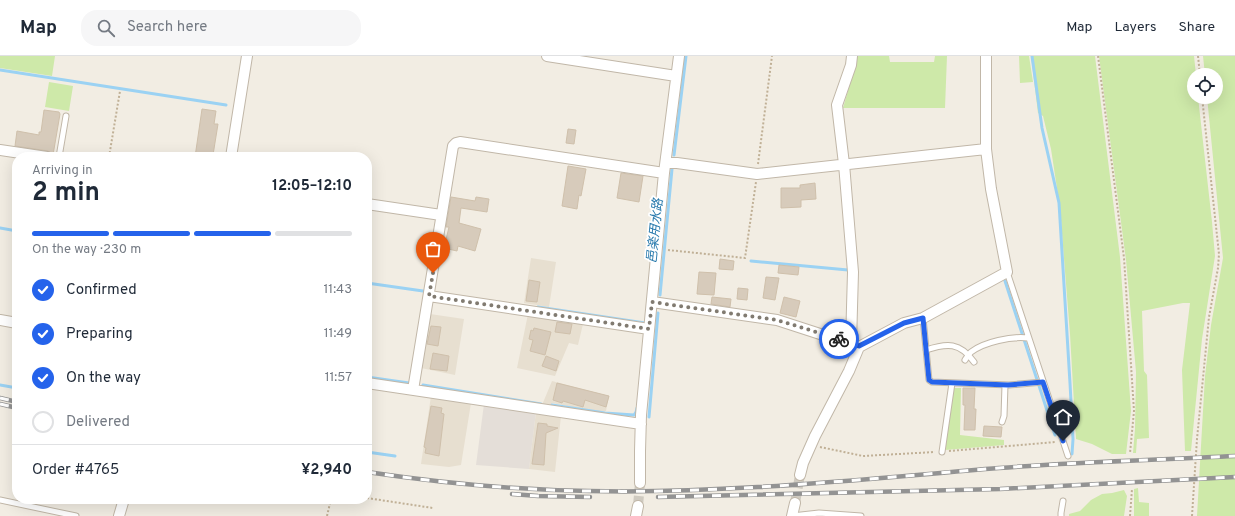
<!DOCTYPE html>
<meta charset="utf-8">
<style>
:root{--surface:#fff;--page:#f6f6f7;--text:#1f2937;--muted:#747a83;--line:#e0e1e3;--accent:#2563eb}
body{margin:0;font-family:Overpass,"Noto Sans JP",sans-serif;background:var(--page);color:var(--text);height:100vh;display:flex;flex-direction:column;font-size:15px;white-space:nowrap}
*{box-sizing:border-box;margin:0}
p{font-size:13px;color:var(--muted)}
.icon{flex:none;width:22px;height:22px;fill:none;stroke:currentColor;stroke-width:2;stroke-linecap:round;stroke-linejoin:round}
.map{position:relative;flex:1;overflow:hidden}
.side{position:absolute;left:12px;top:96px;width:360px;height:352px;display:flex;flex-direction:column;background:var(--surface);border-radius:16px;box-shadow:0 4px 16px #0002}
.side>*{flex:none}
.fabs{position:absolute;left:1187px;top:12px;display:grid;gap:8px}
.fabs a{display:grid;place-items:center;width:36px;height:36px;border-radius:50%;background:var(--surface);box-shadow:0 4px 16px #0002;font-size:20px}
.pin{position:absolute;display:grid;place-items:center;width:34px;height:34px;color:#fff;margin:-41px -17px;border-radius:50% 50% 50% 0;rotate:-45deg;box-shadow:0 0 4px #0007}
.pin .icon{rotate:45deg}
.courier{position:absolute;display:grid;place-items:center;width:40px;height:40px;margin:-20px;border:3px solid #2563eb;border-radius:50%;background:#fff;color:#222;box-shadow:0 1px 5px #0007}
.head em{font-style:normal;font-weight:700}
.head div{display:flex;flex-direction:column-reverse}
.head{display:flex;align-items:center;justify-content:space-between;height:68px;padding:0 20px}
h1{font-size:26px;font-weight:700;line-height:30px}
.bar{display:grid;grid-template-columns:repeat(4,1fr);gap:6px 4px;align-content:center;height:48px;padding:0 20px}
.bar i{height:5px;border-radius:3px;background:var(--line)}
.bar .selected{background:var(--accent)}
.bar p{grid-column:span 4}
.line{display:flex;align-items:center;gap:10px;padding:0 20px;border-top:1px solid var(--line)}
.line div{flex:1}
ol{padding:0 20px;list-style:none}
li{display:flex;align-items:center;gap:12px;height:44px}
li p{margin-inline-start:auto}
li .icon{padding:4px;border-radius:50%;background:var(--accent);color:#fff;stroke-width:4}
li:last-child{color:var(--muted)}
li i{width:22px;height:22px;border:2px solid var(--line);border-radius:50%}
header{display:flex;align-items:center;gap:24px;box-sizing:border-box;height:56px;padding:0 20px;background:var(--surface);border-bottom:1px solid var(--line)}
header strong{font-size:19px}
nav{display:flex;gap:22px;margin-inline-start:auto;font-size:14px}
.search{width:280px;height:36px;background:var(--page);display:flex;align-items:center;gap:10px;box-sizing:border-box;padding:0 14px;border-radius:16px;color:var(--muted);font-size:15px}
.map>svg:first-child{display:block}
.residential{fill:#e7dfd0}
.industrial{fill:#e4ded8}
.green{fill:#cee9a9}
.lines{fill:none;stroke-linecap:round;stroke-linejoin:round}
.stream{stroke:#9bd2f3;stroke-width:3}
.building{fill:#d7cbbb;stroke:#cfc0ab}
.minor-tunnel{stroke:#cfcac0;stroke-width:10;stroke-dasharray:10 5;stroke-linecap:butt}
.service-casing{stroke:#c1b7a8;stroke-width:7}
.minor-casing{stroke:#c1b7a8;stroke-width:12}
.path{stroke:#c0b096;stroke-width:2;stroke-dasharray:2 2;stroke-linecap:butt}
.service{stroke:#fff;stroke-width:5}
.minor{stroke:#fff;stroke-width:10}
.rail-casing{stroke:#939393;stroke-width:4.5}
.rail{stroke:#fff;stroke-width:3;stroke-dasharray:9;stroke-linecap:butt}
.done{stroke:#817b71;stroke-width:4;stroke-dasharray:0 7.2}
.route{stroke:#2563eb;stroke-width:5}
.labels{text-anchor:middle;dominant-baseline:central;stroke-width:3.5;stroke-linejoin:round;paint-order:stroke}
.water-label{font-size:13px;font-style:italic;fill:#2779ac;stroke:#fff}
</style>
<header>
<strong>Map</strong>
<div class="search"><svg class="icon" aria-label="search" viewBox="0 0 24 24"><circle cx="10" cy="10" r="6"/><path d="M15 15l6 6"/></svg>Search here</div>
<nav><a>Map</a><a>Layers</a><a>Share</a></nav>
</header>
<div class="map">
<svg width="1235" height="460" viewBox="0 0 1235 460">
<rect width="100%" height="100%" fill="#f2ede3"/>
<path class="residential" d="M531,202L556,206L549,251L524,247Z
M430,258L464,263L455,319L421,312Z
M528,258L584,267L583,268L578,289L569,287L555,320L517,312Z
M552,325L609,340L606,355H594L552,347L551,350L542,349Z
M431,340L471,347L461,409L449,411L421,408Z
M536,356L561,360L555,416L529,413Z"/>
<path class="industrial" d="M484,348L536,356L529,413L476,409Z"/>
<path class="green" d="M0,0H55L52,20L0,12Z
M856,0H889L890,6H934L935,0H947L945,52H843L856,7Z
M1019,0H1029L1033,26L1020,27Z
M1031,0H1095L1120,201L1131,355L1126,398H1112L1092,388L1076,383L1070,278L1060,152L1051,93L1043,60L1038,57Z
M1099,0H1194L1196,19H1194V41H1198L1212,166L1215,200L1202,283L1191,395H1185L1182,314L1190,247H1183L1142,255L1144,315L1147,319L1149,382L1137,383L1136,397H1133L1135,373L1136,316L1126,204Z
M1203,0H1235V460H1197L1205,320L1211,269L1223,202L1207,41H1216V19H1205Z
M49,26L73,30L69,55L45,51Z
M953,332H961L960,379L1004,384V389L945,394Z
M1138,432L1139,446L1149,447V460H1134V433Z
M1124,434L1127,440L1124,460H1069V458L1080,455L1091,444L1102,438L1112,437Z"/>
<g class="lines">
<path class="stream" d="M1032,0L1042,72L1059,147L1070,327L1073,383L1072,398
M0,14L226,49
M674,99L686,0
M0,172L17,175
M751,205L848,214
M1005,225L1055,379
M367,227L423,235
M660,239L672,113
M538,251L645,267
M367,321L409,327
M0,329L17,332
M423,329L541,348
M552,349L605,357L634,359L636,356L637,352
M649,361L658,257
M367,396L395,400"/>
</g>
<path class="building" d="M202,53L216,55L214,68H218L213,99L210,98L209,101H195Z
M44,54L59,56L60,58L53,99L48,95L15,90L17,75L39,79V76H41Z
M568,73L576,74L574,88L566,87Z
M568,110L586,113L581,140L579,139L577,153L562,150Z
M621,117L643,120L639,146L617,142Z
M815,127L816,143L801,144V151L781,152V132H800V129Z
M451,141L475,145L476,141L489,143L487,156L461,152L459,167L481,173L475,195L458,190L457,195L444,192L449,171H446Z
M720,203L734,205L733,214L719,213Z
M779,209L799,211L798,219L778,217Z
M699,216L716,217L714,239L697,238Z
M766,221L779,222L775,244L763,242Z
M529,224L540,226L537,246L526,245Z
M738,232L748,233L747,244L737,243Z
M712,241L731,243L730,251L711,248Z
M784,241L800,245L796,261L780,257Z
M557,266L572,268L570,278L555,276Z
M431,270L441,271L438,290L427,288Z
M534,272L551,276L545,299L530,295L533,284L529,283L531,274L533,275Z
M433,297L449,300L447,315L430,313Z
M546,300L559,305L556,315L542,310Z
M557,327L609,340L606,351L585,344L583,351L563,345L562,347L553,344Z
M963,332H975L974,353H976L975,374H964L965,349H963Z
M431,350L442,352L441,357L444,358L439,400L425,397L426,392L424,391Z
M538,367L547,368V370L558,372L546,377L544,409L532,408Z
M984,370L1002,371L1001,381L983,380Z"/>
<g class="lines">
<path class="minor-tunnel" d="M795,447L800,419
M638,450L640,427"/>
<g class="service-casing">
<path id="service" d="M59,101L66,60
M1007,216L1068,400
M923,262L929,324L932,326L1009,329L1043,326
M926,294C947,287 960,286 974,306
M965,304C967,301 969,298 971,296C984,286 1012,280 1028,282
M1002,366L1004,360L1005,329
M942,396L952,327
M0,444L76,460
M792,460L819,457L861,460
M1061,460V457L1063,445"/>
</g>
<g class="minor-casing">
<path id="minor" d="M547,0L676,20
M0,94L47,101
M231,101L247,0
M666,107H677L757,118L986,93
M367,148L441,159
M429,240L649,273
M652,246L777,264L857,290
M0,264L17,267
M851,287L853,216L844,108L837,49L851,9L852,0
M367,327L641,368
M413,334L453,90L456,87L460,86L664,117
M800,419L803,407L815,380L849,315L859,291L904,267L923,262L1007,216L991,133L986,93V0
M640,427V395L641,359L664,117L679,0
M119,460L124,443
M636,460L638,450
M792,460L795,447"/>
</g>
<path class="path" d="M1098,0L1124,202L1134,355L1130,397
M1198,0L1200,19
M109,101L120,35
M758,108L772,0
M668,194L745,202L756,126
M820,391L863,400L935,396
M949,395L1056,386
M367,442L433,452
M327,460L331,443
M1130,460L1132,433
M1192,460L1197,383L1209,261L1218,212L1219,198L1202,41"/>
<use href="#service" class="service"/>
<use href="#minor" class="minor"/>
<g class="rail-casing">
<path id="rail" d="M0,342L17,346
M0,348L17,352
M367,416C441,427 515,434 589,435C726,438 863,423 999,412C1078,406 1156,404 1235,400
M512,438L538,440L590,441
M658,441L1000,433L1235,421"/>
</g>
<use href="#rail" class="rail"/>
</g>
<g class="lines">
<path class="done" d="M433,217L429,240L649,273L652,246L777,264L839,283"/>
<path class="route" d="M839,283L859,290L904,267L923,262L929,324L932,326L1008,329L1043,326L1063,385"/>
</g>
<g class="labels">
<g class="water-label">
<text transform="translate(656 175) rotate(-84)">邑楽用水路</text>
</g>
</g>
</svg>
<div class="fabs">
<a><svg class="icon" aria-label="locate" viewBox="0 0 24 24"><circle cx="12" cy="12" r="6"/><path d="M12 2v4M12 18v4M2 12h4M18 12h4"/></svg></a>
</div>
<div class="pin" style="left:433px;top:217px;background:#ea580c"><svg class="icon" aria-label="bag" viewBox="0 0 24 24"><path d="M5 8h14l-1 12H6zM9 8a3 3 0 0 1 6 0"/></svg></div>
<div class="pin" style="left:1063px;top:385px;background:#1f2937"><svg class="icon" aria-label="home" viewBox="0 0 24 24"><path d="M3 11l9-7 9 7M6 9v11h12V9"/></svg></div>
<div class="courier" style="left:839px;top:283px"><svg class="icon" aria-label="bike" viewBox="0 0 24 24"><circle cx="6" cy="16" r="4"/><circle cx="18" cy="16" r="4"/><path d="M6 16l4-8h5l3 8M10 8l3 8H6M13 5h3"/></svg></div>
<section class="side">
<div class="head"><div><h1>2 min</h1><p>Arriving in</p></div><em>12:05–12:10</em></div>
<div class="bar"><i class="selected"></i><i class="selected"></i><i class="selected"></i><i></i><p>On the way · 230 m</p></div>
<ol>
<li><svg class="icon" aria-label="check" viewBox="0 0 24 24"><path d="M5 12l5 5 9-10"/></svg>Confirmed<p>11:43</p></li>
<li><svg class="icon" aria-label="check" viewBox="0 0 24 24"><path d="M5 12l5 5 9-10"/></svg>Preparing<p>11:49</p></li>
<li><svg class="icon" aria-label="check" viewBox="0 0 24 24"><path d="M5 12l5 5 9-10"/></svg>On the way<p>11:57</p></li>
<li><i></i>Delivered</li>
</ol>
<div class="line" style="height:52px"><div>Order #4765</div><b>¥2,940</b></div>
</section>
</div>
